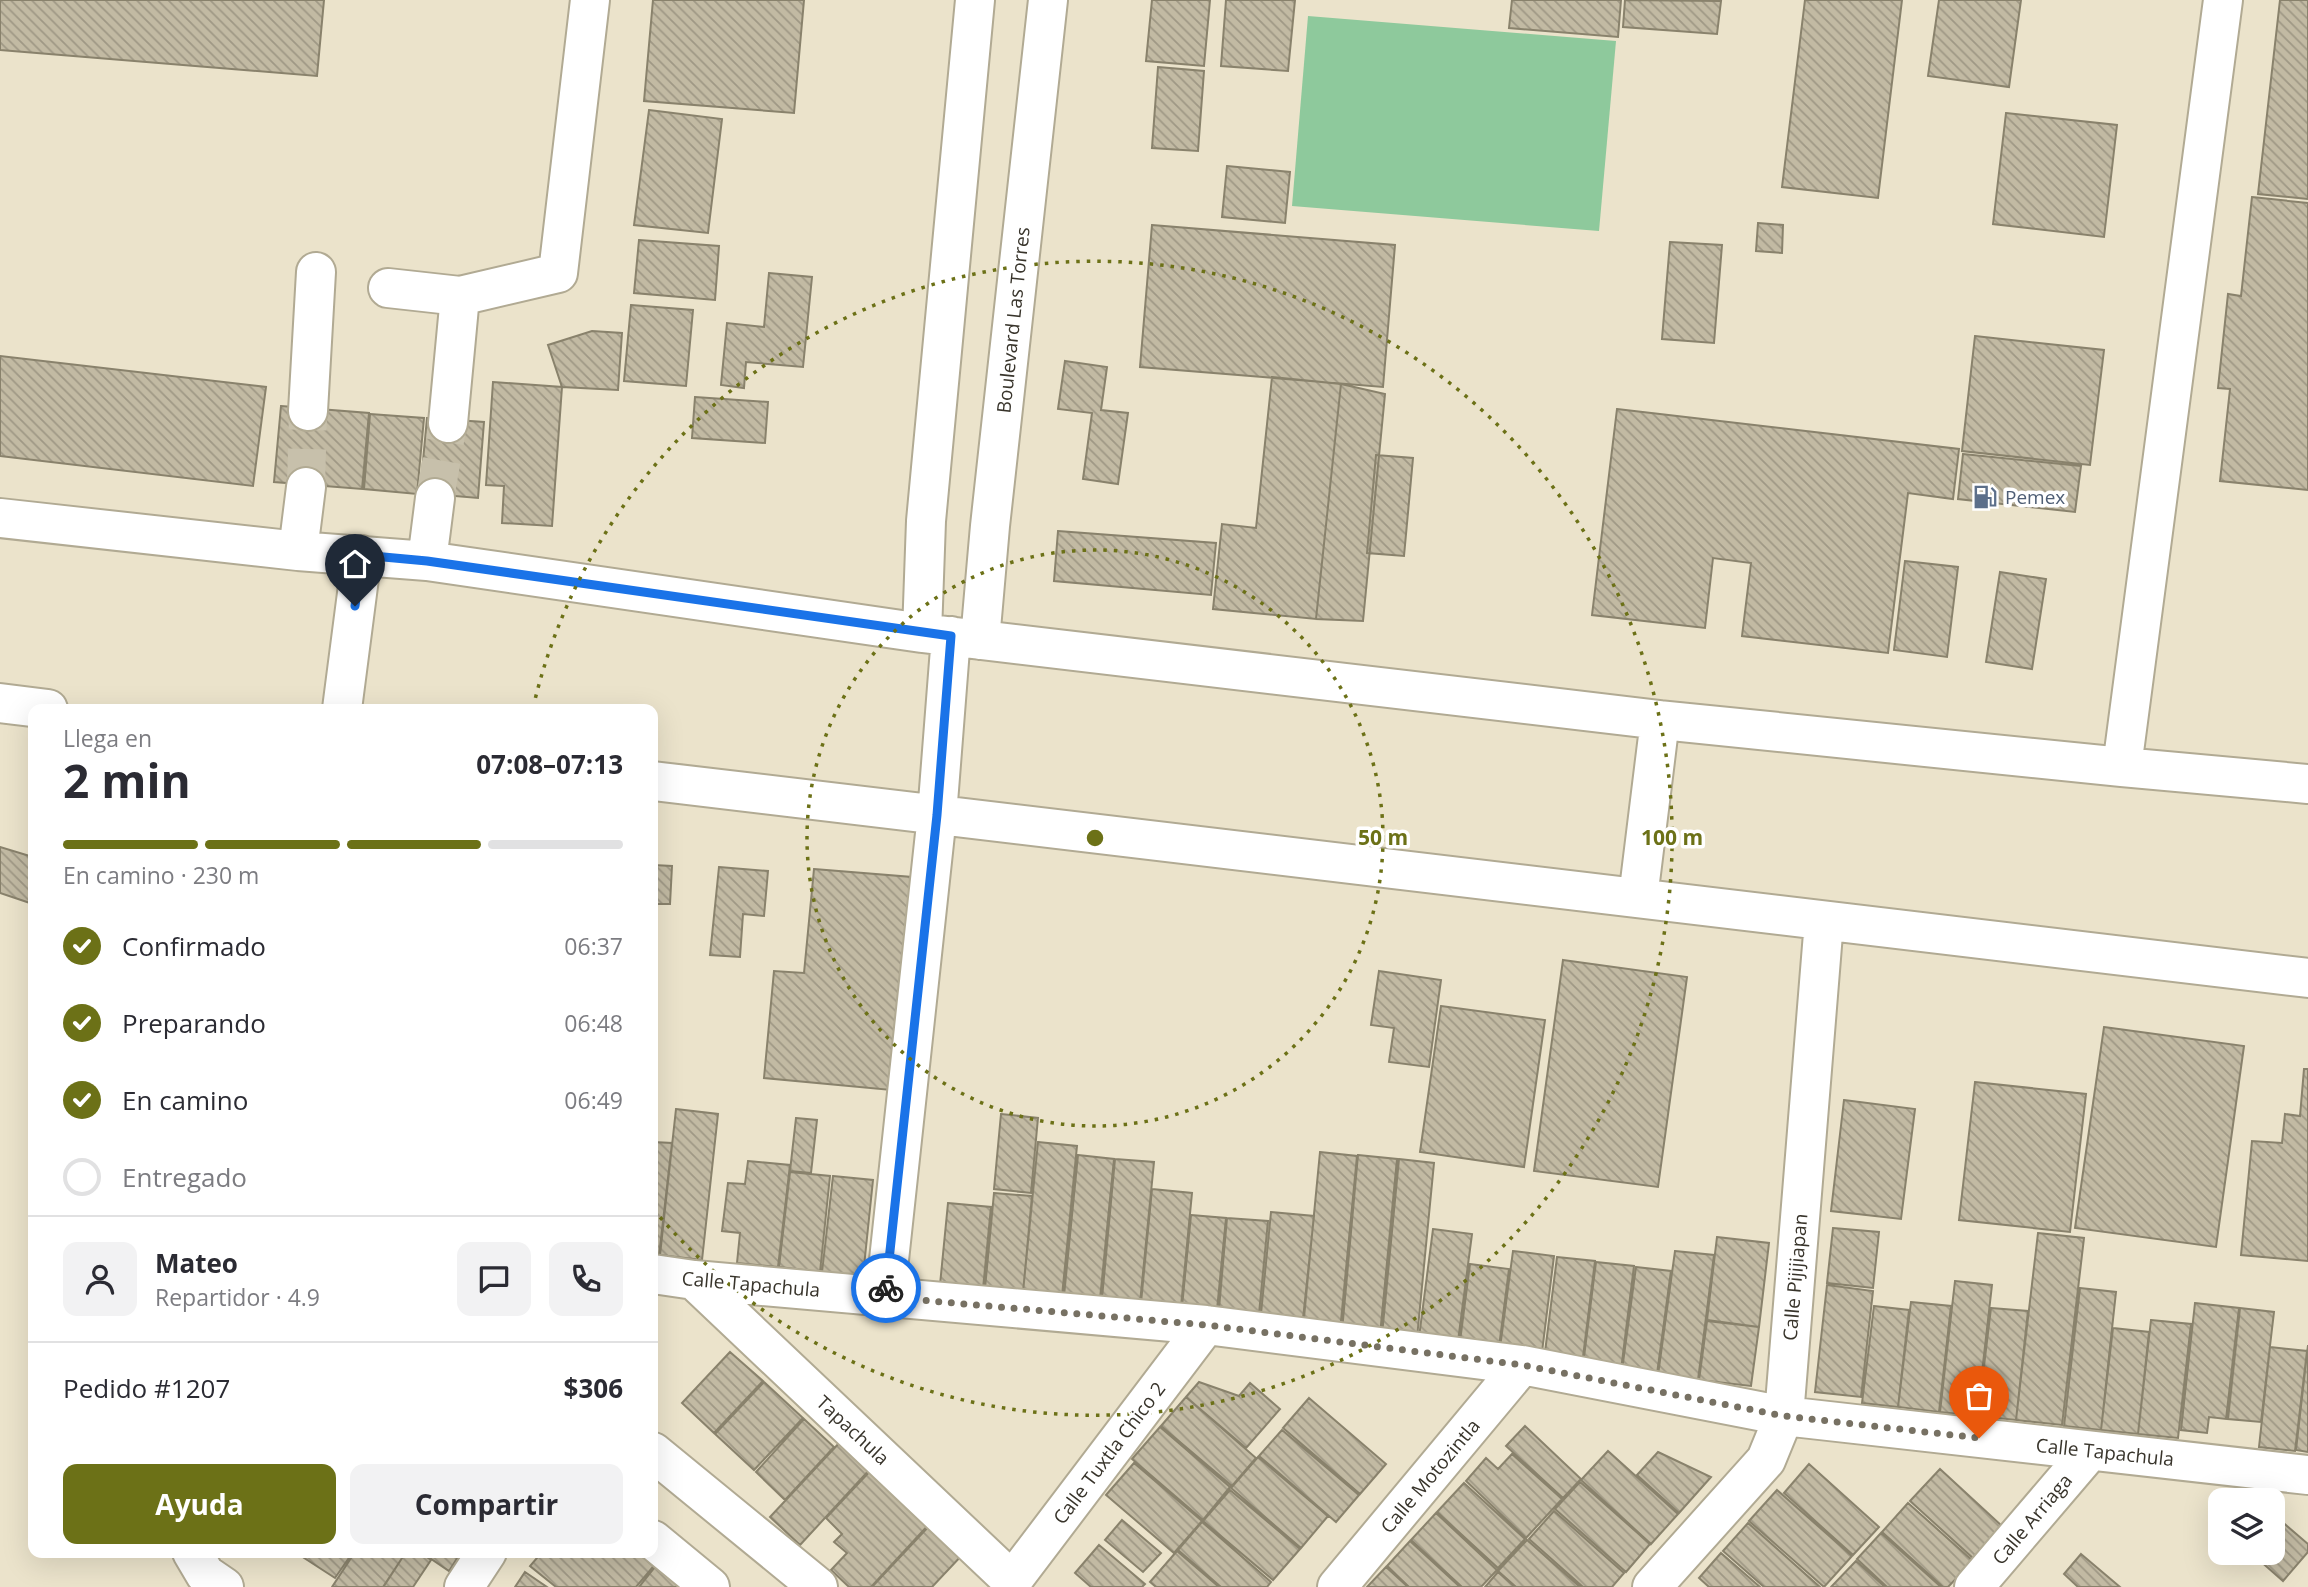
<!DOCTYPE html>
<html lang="es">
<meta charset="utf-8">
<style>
:root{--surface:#fff;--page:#f2f2f3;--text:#2b2b33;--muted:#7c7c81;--line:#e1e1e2;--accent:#6c7117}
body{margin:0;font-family:"Open Sans",sans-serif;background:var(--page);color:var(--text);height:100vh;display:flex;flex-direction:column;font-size:26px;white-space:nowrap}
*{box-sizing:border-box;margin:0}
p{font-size:23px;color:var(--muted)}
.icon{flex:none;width:38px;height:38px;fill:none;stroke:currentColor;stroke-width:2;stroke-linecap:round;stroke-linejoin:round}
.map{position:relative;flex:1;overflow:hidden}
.sheet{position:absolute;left:28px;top:704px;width:630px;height:854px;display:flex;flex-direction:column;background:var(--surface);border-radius:14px;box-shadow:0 7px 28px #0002}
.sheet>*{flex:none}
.fabs{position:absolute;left:2208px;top:1488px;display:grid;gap:14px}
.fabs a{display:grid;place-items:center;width:77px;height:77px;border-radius:14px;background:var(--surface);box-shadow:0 7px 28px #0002;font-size:35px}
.pin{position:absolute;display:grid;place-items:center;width:60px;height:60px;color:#fff;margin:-72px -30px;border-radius:50% 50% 50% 0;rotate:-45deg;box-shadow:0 0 7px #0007}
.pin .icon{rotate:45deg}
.courier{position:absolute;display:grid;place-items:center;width:70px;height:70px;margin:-35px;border:5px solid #1a73e8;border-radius:50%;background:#fff;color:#222;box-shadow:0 2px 9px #0007}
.overview em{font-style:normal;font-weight:700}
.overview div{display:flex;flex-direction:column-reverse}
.overview{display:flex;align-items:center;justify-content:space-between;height:119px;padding:0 35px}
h1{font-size:46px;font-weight:700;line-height:52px}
.bar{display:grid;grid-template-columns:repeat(4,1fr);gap:10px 7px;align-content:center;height:84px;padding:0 35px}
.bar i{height:9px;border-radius:5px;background:var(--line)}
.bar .on{background:var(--accent)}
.bar p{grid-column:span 4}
.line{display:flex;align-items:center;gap:18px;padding:0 35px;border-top:2px solid var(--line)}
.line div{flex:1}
.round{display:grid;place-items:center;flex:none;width:74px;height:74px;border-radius:14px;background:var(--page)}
ol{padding:0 35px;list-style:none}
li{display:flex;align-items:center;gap:21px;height:77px}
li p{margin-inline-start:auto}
li .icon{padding:7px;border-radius:50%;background:var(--accent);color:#fff;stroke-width:4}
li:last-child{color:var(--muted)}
li i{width:38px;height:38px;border:4px solid var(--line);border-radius:50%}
.action{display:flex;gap:14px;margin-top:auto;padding:14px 35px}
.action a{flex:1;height:80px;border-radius:14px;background:var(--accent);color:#fff;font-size:28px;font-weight:700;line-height:80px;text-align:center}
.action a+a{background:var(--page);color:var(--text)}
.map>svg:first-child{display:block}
.park{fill:#8ec99c}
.building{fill:url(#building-back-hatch);stroke:#89826c;stroke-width:2}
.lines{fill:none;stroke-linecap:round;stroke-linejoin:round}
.minor-tunnel{stroke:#c7c0ab;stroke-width:38;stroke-dasharray:38 19;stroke-linecap:butt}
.minor-casing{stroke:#b1aa93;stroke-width:42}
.minor{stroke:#fff;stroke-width:38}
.done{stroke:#777163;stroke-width:7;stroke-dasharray:0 12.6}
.route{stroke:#1a73e8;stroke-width:9}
.ring{fill:none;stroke:#6c7117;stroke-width:3.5;stroke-dasharray:3.5 7}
.labels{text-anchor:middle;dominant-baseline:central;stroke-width:7;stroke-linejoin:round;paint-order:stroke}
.street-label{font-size:19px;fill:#38342b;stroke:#fff}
.service-label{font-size:19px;fill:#4e5e75;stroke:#fff;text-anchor:start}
.centre{fill:#6c7117;stroke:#fff;stroke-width:3.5}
.ring-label{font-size:21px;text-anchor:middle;font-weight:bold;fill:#6c7117;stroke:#fff;stroke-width:7;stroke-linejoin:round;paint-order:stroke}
</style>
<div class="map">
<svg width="2308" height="1587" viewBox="0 0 2308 1587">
<defs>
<pattern id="building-back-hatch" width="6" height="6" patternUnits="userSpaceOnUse" patternTransform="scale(1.75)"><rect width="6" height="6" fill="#c2baa3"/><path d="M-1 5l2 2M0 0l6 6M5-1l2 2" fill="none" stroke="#9f9885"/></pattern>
</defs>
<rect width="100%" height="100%" fill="#ebe3cb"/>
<path class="park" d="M1308,16L1616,41L1599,231L1292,206Z"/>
<path class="building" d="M0,0H324L317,76L0,50Z
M653,0H804L794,113L644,101Z
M1152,0H1210L1204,66L1146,61Z
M1226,0H1295L1288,71L1221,66Z
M1512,0H1621L1618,37L1509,28Z
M1625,0L1721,1L1717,34L1623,27Z
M1805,0H1902L1878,198L1782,187Z
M1939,0H2021L2009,87L1928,76Z
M2280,0H2308V199L2258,194Z
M1158,67L1204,71L1198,151L1152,148Z
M649,110L722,119L708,233L634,225Z
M2006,113L2117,125L2104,237L1993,224Z
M1227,166L1290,172L1285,223L1222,217Z
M2252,197L2308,203V490L2220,481L2230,389L2218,388L2228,294L2241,296Z
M1758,223L1783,225L1782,253L1756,251Z
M1152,225L1395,245L1383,387L1140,367Z
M639,240L719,246L715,300L634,293Z
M1670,242L1722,245L1714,343L1662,339Z
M769,273L812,277L803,367L746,362L744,388L721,385L727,323L764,327Z
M631,305L693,310L686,386L624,381Z
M592,331L622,333L618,390L562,387L548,345Z
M1975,336L2104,350L2090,465L1962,451Z
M0,356L266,387L253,486L0,456Z
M1065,361L1107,367L1101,410L1128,413L1118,484L1083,479L1092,413L1058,409Z
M1272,377L1341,384L1316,619L1213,609L1222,524L1256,528Z
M493,382L562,387L552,526L502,523L504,486L486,485Z
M1341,384L1385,394L1363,621L1316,619Z
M695,397L768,402L765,443L692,438Z
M281,406L369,413L362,489L274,482Z
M1617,409L1959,449L1953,499L1908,493L1888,653L1742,636L1751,563L1713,558L1705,628L1592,615Z
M370,414L424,418L417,494L364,489Z
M427,418L484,422L478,498L420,493Z
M1963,454L2081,466L2075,512L1958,499Z
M1376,455L1413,458L1404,556L1367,553Z
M1058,531L1216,543L1211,595L1054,581Z
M1905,561L1958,567L1947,657L1894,650Z
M2000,572L2046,579L2032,669L1986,662Z
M0,847L33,857V904L0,893Z
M653,865L672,866L670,904H653Z
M719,867L768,871L764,916L743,914L740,957L710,955Z
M814,869L912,877L891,1090L764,1078L774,971L804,973Z
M1563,960L1687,977L1658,1187L1534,1171Z
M1379,971L1441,980L1429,1067L1389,1062L1394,1028L1371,1025Z
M1441,1006L1545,1020L1524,1167L1420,1152Z
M2104,1027L2244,1046L2216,1247L2075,1228Z
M2304,1069H2308V1261L2241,1255L2252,1141L2282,1143L2285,1114L2300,1116Z
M1975,1082L2086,1094L2070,1232L1959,1220Z
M1844,1100L1915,1109L1901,1219L1831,1211Z
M676,1109L718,1114L702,1260L660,1255Z
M1001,1114L1038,1118L1031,1193L994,1189Z
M796,1118L817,1120L811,1173L790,1171Z
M653,1142L672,1143L659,1256L653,1255Z
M1038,1142L1077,1146L1061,1306L1022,1302Z
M1320,1152L1357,1156L1340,1331L1303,1328Z
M1078,1155L1114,1159L1099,1309L1063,1306Z
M1358,1155L1397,1159L1380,1335L1342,1331Z
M1115,1159L1154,1162L1139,1313L1101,1309Z
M1399,1159L1434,1163L1417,1338L1382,1335Z
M748,1161L790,1165L778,1267L737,1263L740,1233L722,1231L728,1183L745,1184Z
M790,1172L830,1176L820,1272L779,1267Z
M833,1176L873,1180L863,1276L822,1272Z
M1152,1189L1192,1193L1180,1317L1140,1313Z
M994,1193L1032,1196L1022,1303L984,1299Z
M948,1203L991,1207L982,1299L939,1295Z
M1271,1212L1314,1216L1302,1328L1260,1324Z
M1191,1215L1226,1218L1216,1320L1181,1317Z
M1227,1218L1268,1221L1258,1324L1218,1320Z
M1833,1228L1879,1232L1873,1288L1827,1283Z
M1433,1229L1472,1234L1457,1349L1418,1345Z
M2038,1233L2084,1238L2062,1425L2016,1420Z
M1717,1237L1769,1243L1759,1327L1707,1320Z
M1513,1251L1554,1256L1541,1360L1499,1355Z
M1675,1251L1714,1255L1698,1380L1658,1375Z
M1557,1257L1595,1261L1582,1365L1544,1360Z
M1596,1262L1634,1266L1621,1370L1583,1365Z
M1470,1264L1509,1269L1498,1355L1459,1349Z
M1636,1267L1671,1271L1657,1374L1622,1370Z
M1955,1281L1992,1285L1977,1416L1940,1412Z
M1827,1285L1873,1291L1861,1397L1815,1392Z
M2080,1288L2116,1292L2101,1430L2064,1426Z
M1911,1302L1951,1306L1939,1412L1898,1407Z
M2195,1303L2239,1308L2226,1419L2209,1417L2207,1433L2181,1430Z
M1874,1306L1909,1310L1898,1407L1862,1403Z
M1991,1308L2028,1311L2016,1420L1978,1416Z
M2240,1308L2274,1312L2261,1422L2228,1419Z
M2151,1320L2191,1324L2178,1438L2138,1434Z
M1707,1321L1759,1327L1751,1386L1699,1380Z
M2113,1328L2149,1332L2138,1434L2101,1430Z
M2308,1345V1452L2296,1450Z
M2270,1347L2307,1351L2295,1451L2259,1447Z
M730,1352L763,1381L714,1433L682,1403Z
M764,1382L803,1418L754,1470L715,1434Z
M1199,1382L1239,1396L1250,1383L1280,1409L1246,1448L1186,1397Z
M1186,1397L1256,1458L1232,1486L1161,1426Z
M1309,1398L1386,1464L1360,1494L1283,1428Z
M804,1419L834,1447L785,1500L756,1472Z
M1525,1426L1581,1479L1563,1498L1506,1446Z
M1160,1427L1230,1487L1203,1520L1132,1459Z
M1282,1430L1359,1495L1336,1522L1259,1456Z
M842,1440L872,1467L800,1545L770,1517Z
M1608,1451L1678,1514L1651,1544L1581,1480Z
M1658,1452L1711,1477L1679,1513L1637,1475Z
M1512,1454L1562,1499L1526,1538L1466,1481L1486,1458L1498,1469Z
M1258,1457L1328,1516L1301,1548L1231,1488Z
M1134,1463L1202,1521L1174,1553L1106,1495Z
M1809,1464L1879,1527L1853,1555L1784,1493Z
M873,1468L931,1522L871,1587H849L831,1570L847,1553L834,1542L842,1534L826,1518Z
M1940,1469L2003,1527L1974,1559L1910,1501Z
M1580,1482L1650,1544L1626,1572L1555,1509Z
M1464,1483L1525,1539L1498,1568L1437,1512Z
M1230,1490L1300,1549L1273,1580L1203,1521Z
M1777,1490L1852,1556L1824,1587L1749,1521Z
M1908,1503L1973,1561L1948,1587H1943L1882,1532Z
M1554,1511L1624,1573L1612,1587H1583L1529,1539Z
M1436,1513L1497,1570L1481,1587H1462L1411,1540Z
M1122,1520L1161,1553L1143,1572L1105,1540Z
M2280,1520L2308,1544V1552L2283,1581L2251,1553L2273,1552V1528Z
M1202,1522L1271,1582L1267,1587H1221L1178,1550Z
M932,1523L964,1553L932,1587H872Z
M1748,1523L1820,1587H1764L1723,1551Z
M1881,1533L1941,1587H1887L1857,1559Z
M1527,1540L1580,1587H1516L1498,1571Z
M1410,1541L1460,1587H1409L1387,1566Z
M1099,1545L1145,1584L1142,1587H1091L1075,1573Z
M1177,1551L1219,1587H1156L1150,1582Z
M295,1552H353L335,1578Z
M355,1552H406L383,1587H332Z
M406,1552H420L431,1560L413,1587H385L384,1586Z
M421,1552H461L449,1571Z
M542,1552H647L658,1561L636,1587H556L530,1566Z
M1721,1553L1760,1587H1709L1699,1578Z
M2081,1554L2120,1587H2078L2064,1574Z
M1856,1561L1885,1587H1831Z
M659,1562L690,1587H639Z
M1386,1567L1408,1587H1367Z
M525,1572L547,1587H515Z
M1498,1572L1515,1587H1485Z"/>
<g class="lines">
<path class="minor-tunnel" d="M306,487L308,411
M435,498L448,423"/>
<g class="minor-casing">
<path id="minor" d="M388,288L460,296L558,273L590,0
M308,411L316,272
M448,423L460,296
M0,518L298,551L427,561L922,633L1660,720L2122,767L2308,784
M298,551L306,487
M427,561L435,498
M922,633L926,521L975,0
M980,640L990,526L1048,0
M0,703L48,709
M342,709L362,555
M2122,767L2223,0
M653,781L2308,978
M1638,898L1660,720
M653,1274L694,1280L1206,1325L1522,1365L1784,1416L2308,1475
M694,1280L1012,1581L1206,1325
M885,1297L937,815L951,636
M653,1452L818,1587
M653,1540L710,1587
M192,1552L205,1574L224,1587
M464,1587L487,1552
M1337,1587L1522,1365
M1652,1587L1766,1460L1784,1416L1824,921
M1974,1587L2090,1451"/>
</g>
<use href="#minor" class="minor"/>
</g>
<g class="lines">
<path class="done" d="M886,1288L885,1297L1206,1325L1522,1365L1784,1416L1979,1438"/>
<path class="route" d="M355,606L362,555L427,561L951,636L937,815L886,1288"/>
</g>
<g class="ring">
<circle cx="1095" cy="838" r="288"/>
<path d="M533 708A577 577 0 1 1 653 1209"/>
</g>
<defs>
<g id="fuel-bare" transform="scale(1.89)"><path d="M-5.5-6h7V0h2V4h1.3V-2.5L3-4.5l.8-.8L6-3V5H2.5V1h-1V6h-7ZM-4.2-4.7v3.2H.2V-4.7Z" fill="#5c6f8a" stroke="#fff" stroke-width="2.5" paint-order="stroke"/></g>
</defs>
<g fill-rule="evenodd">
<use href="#fuel-bare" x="1985" y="497"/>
</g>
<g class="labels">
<g class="street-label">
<text transform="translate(1013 320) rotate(-84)">Boulevard Las Torres</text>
<text transform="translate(1795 1277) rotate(-85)">Calle Pijijiapan</text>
<text transform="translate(751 1284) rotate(5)">Calle Tapachula</text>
<text transform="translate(853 1430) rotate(43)">Tapachula</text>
<text transform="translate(2105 1452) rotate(6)">Calle Tapachula</text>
<text transform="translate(1109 1453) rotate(-53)">Calle Tuxtla Chico 2</text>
<text transform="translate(1430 1476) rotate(-50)">Calle Motozintla</text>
<text transform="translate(2032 1519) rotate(-50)">Calle Arriaga</text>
</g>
<g class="service-label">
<text x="2005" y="497">Pemex</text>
</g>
</g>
<circle cx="1095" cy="838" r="10" class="centre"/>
<g class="ring-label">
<text x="1383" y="845">50 m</text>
<text x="1672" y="845">100 m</text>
</g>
</svg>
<div class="fabs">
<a><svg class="icon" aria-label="layers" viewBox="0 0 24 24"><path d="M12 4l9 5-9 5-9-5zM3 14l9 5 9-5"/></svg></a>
</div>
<div class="pin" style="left:1979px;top:1438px;background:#ea580c"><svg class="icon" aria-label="bag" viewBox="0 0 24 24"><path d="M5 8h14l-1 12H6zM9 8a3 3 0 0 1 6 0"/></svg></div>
<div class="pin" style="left:355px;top:606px;background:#1f2937"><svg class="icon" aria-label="home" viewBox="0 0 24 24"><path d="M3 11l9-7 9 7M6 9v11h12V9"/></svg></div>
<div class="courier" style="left:886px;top:1288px"><svg class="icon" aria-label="bike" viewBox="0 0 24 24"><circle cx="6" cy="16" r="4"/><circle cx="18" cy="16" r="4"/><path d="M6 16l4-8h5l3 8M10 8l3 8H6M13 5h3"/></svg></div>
<section class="sheet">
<div class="overview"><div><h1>2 min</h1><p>Llega en</p></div><em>07:08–07:13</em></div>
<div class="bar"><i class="on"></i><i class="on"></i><i class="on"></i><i></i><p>En camino · 230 m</p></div>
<ol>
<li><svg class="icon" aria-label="check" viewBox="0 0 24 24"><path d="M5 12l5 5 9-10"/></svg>Confirmado<p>06:37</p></li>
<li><svg class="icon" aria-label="check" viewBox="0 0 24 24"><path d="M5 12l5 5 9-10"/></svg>Preparando<p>06:48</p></li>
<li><svg class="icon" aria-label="check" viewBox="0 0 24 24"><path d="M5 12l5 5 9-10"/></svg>En camino<p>06:49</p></li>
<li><i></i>Entregado</li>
</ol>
<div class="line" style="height:126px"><a class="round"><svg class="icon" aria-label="person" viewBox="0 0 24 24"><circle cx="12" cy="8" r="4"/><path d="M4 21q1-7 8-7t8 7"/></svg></a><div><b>Mateo</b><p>Repartidor · 4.9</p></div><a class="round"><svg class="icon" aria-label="chat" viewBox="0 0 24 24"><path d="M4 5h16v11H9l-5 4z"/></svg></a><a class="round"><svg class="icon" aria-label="phone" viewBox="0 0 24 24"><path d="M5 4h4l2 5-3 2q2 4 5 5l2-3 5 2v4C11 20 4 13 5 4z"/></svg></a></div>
<div class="line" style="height:91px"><div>Pedido #1207</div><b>$306</b></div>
<div class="action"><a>Ayuda</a><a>Compartir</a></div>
</section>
</div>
